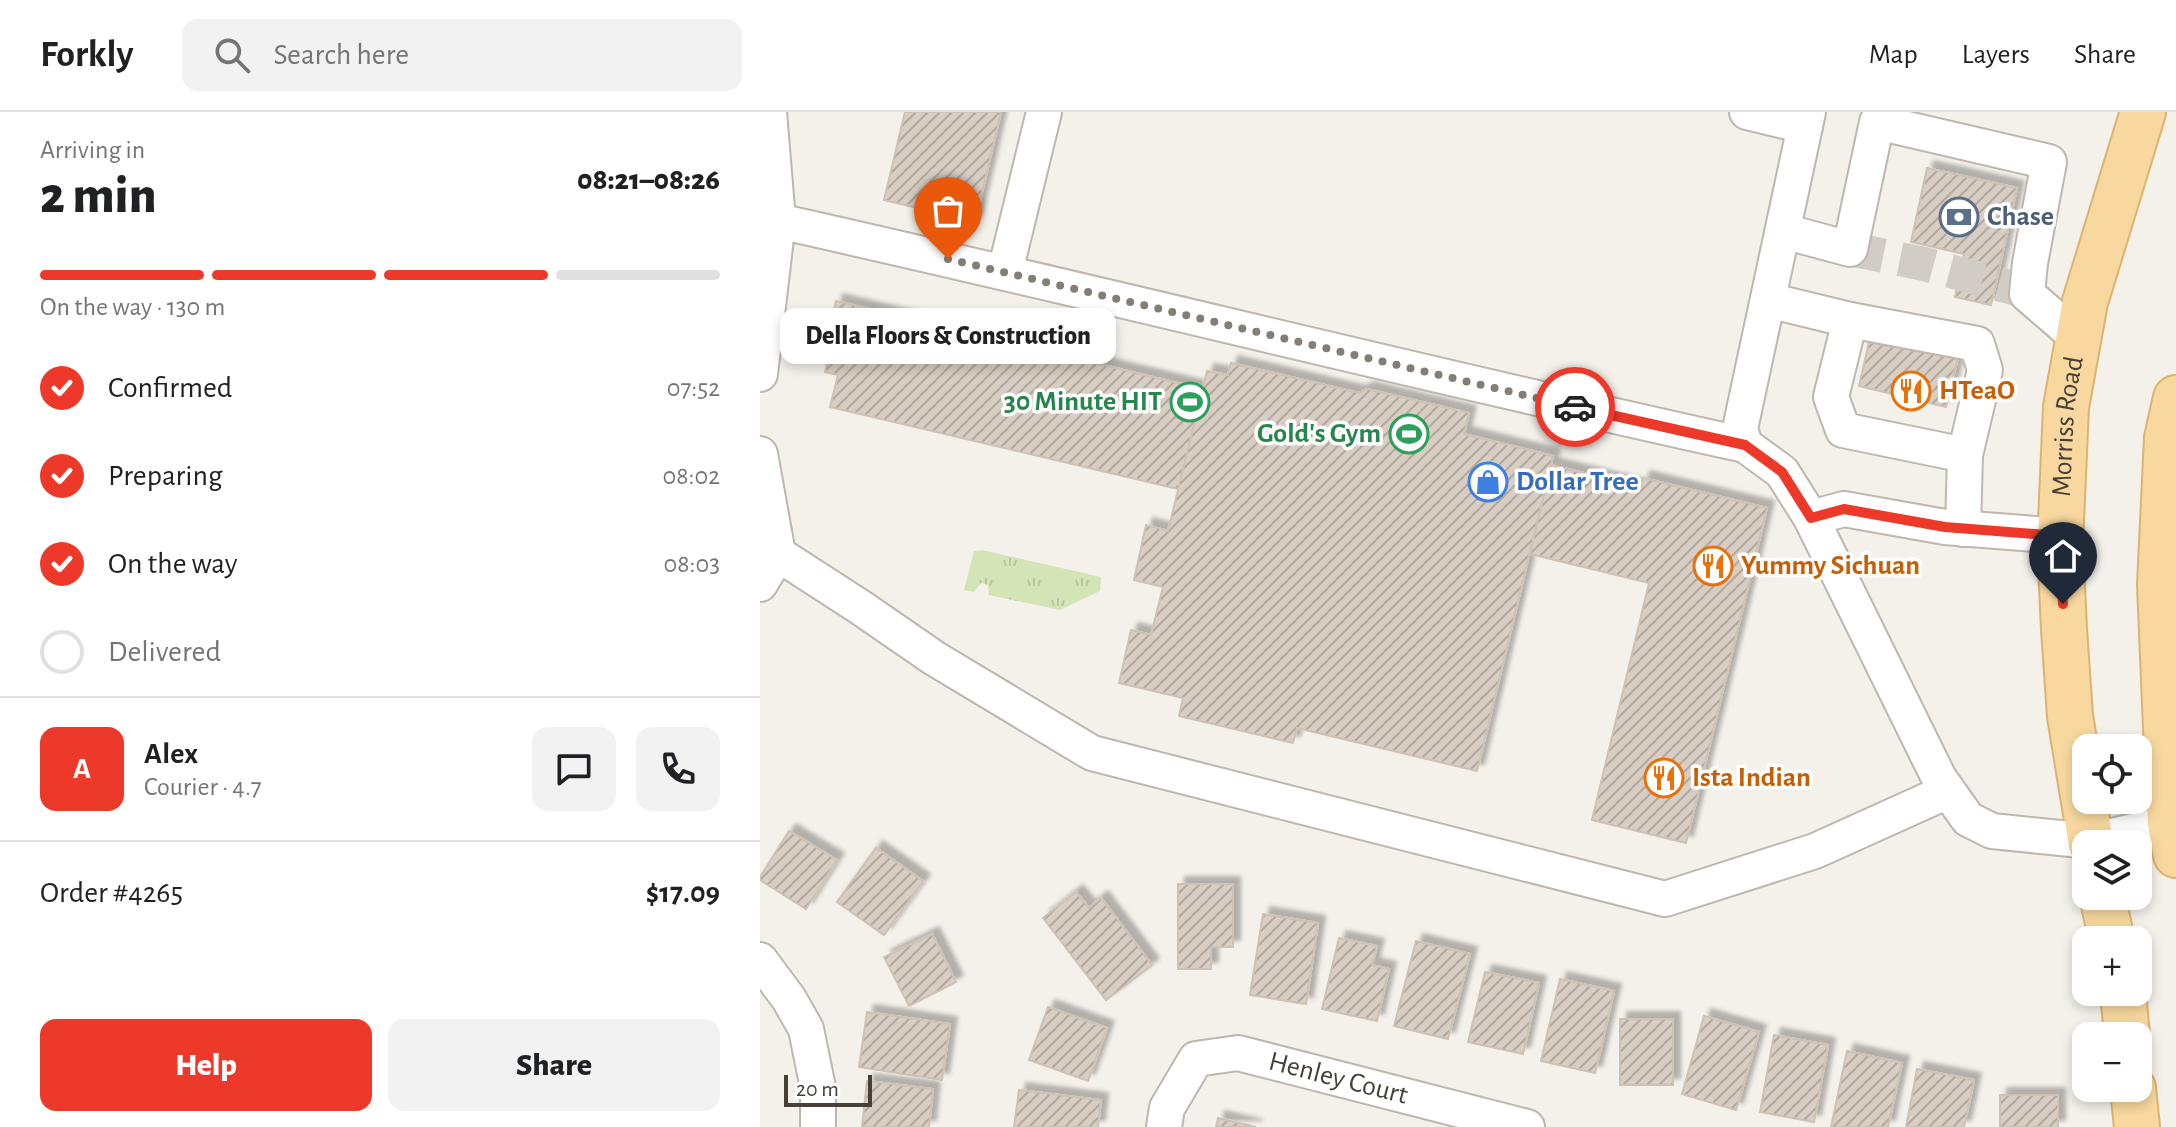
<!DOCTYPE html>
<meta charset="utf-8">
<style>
:root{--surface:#fff;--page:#f2f2f2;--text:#202124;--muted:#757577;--line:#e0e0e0;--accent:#ec3929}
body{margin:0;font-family:"Alegreya Sans",sans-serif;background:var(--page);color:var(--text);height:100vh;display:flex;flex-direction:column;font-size:30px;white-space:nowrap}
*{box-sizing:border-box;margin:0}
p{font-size:26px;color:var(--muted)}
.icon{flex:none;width:44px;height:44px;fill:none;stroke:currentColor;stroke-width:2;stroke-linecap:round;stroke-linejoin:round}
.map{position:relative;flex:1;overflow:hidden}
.details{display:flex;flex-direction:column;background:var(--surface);width:760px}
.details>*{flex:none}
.tools{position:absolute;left:1312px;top:622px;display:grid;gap:16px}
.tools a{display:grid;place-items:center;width:80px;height:80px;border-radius:16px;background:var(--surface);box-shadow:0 4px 12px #0003;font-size:40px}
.scale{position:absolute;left:24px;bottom:20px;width:88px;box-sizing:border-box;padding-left:8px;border:4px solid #474038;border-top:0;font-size:22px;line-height:28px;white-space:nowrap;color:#474038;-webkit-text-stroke:6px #fff;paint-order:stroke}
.pin{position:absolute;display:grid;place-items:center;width:68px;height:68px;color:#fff;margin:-82px -34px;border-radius:50% 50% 50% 0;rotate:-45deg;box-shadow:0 0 8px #0007}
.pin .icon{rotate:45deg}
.courier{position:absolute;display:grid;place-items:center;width:80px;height:80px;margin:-40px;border:6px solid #ec3929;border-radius:50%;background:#fff;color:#222;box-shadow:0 2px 10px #0007}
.bubble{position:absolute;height:56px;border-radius:16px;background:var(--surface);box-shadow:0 4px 12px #0003;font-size:26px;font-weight:800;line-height:56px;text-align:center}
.headline em{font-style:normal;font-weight:800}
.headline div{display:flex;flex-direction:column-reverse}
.headline{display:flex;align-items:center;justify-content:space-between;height:136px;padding:0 40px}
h1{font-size:52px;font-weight:800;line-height:60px}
.bar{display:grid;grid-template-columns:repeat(4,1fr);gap:12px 8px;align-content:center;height:96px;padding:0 40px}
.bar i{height:10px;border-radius:6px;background:var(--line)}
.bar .active{background:var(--accent)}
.bar p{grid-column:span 4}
.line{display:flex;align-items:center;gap:20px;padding:0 40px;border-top:2px solid var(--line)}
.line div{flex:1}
.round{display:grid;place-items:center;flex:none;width:84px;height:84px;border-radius:16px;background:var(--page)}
ol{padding:0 40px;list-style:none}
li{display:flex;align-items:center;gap:24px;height:88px}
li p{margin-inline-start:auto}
li .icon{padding:8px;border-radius:50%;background:var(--accent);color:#fff;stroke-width:4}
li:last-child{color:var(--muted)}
li i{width:44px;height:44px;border:4px solid var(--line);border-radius:50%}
.cta{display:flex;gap:16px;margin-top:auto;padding:16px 40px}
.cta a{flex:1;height:92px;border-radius:16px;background:var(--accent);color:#fff;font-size:32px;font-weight:800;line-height:92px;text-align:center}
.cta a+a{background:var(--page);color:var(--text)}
header{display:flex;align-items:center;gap:48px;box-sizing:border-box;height:112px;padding:0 40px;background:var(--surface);border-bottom:2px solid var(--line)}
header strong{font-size:38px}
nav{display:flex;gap:44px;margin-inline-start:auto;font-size:28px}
.search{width:560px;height:72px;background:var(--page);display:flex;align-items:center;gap:20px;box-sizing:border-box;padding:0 28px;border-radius:16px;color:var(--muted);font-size:30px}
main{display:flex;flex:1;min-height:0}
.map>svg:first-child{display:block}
.grass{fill:url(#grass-tufts)}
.building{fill:url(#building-hatch);stroke:#cfc2b4;stroke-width:2;filter:url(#shadow)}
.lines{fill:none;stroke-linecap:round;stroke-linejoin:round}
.minor-tunnel{stroke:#d1cdc6;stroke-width:34;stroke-dasharray:34 17;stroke-linecap:butt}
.minor-casing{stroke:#bfb7ad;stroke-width:38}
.major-casing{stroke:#dcb46f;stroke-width:48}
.minor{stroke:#fff;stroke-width:34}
.major{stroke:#f8d89f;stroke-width:44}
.done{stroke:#847e76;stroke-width:8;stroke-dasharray:0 14.4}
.route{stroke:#ec3929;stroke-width:10}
.labels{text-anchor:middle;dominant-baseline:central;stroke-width:7;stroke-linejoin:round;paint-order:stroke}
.service-label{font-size:28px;font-weight:bold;fill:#4e5e75;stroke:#fff;text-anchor:start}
.food-label{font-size:28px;font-weight:bold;fill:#c56008;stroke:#fff;text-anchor:start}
.leisure-label{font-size:28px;font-weight:bold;fill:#27864d;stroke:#fff;text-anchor:end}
.street-label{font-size:28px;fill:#474038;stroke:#fff}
.shop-label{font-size:28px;font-weight:bold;fill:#366cbe;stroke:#fff;text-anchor:start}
</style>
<header>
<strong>Forkly</strong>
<div class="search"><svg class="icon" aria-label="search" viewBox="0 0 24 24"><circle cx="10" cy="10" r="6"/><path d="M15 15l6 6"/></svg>Search here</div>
<nav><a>Map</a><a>Layers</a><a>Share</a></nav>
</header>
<main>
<section class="details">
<div class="headline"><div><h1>2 min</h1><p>Arriving in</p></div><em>08:21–08:26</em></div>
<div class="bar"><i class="active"></i><i class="active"></i><i class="active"></i><i></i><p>On the way · 130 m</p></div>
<ol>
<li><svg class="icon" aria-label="check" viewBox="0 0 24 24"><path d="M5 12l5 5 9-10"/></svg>Confirmed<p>07:52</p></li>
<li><svg class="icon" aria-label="check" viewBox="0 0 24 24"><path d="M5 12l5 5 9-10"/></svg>Preparing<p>08:02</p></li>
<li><svg class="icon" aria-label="check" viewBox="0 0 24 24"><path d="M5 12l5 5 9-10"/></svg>On the way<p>08:03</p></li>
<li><i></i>Delivered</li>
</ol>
<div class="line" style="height:144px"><b class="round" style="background:var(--accent);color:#fff">A</b><div><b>Alex</b><p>Courier · 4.7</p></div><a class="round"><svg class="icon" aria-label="chat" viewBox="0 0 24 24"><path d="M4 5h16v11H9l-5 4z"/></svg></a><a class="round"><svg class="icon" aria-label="phone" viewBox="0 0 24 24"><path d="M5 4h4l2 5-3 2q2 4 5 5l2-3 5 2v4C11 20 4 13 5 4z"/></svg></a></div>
<div class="line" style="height:104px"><div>Order #4265</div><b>$17.09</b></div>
<div class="cta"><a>Help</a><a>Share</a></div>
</section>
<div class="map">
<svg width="1416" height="1015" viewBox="0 0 1416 1015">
<defs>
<pattern id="grass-tufts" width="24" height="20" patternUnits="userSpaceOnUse" patternTransform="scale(2)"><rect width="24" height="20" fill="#d3e5b6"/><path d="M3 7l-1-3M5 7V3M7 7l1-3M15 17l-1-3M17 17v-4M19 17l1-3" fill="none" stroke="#b6c69d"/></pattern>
<pattern id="building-hatch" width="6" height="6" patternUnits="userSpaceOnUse" patternTransform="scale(2)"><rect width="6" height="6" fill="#d8cec3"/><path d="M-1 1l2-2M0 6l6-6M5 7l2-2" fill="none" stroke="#b1a99f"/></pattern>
<filter id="shadow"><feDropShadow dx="7" dy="-7" stdDeviation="2" flood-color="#0004"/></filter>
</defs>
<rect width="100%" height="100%" fill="#f4f0ea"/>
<path class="grass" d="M222,438L341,465L340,479L300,498L229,483L228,473L221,471L214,480L204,478L214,439Z"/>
<path class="building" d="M145,0H241L215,110L124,88Z
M1167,56L1257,76L1231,193L1195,185L1204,142L1151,130Z
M76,189L443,277L418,377L70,295L78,263L65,260L75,221L69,220Z
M1130,225L1199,241L1186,295L1099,274L1109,230L1128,234Z
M471,251L599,281L607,277L709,301L704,322L793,344L717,659L537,616L533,631L419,604L423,586L359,571L371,518L391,523L403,475L374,468L386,413L408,419L447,259L468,263Z
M791,353L881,375L883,366L1007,396L926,731L832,708L889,471L770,442Z
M29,719L77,748L46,797L0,768V765Z
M116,736L163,769L124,823L77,790Z
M418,772H473V835H451V857H418Z
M316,780L329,796L341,786L392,853L346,888L283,806Z
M503,802L558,811L546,892L490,883Z
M172,822L196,870L149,894L124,845Z
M579,826L617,834L612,853L629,857L617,909L562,897Z
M656,829L710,842L688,927L634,914Z
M725,860L779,871L763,942L708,930Z
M800,867L854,879L835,961L781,949Z
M288,895L347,916L328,969L269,948Z
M107,900L190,912L182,968L99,955Z
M944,904L999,920L976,998L922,982Z
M860,907H913V973H860Z
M1014,923L1068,933L1054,1010L1000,1000Z
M1087,939L1142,951L1128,1015H1071Z
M1157,957L1214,968L1204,1015H1146Z
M107,969L173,977L169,1015H102Z
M259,978L341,988L338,1015H254Z
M1240,983H1298V1015H1240Z
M458,1006L496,1015H456Z"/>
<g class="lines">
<path class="minor-tunnel" d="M1090,137L1164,152L1257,177L1267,182"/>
<g class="minor-casing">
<g id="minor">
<path d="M987,0L1045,14"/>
<path d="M1048,0L980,317L985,333L1022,360L1051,406L1179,666L1208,707L1232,719L1330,729L1416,709"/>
<path d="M0,108L18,109C341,181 661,262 985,333"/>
<path d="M1023,119L1090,137L1117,10L1289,50L1270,151L1267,182L1318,226"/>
<path d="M245,160L284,0"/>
<path d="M1008,188L1090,208L1071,285L1083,318L1205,343L1203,417"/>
<path d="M1090,208L1217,232L1225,258L1205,343"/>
<path d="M0,262L18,109L9,0"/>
<path d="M0,342L18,442"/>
<path d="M1051,406L1084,397L1185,415L1301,424"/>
<path d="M18,442L100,495L174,546L332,641L905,787L1055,739L1188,679"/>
<path d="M0,472L18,442"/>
<path d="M0,848L29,887L46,917L58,976V1015"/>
<path id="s1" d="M404,1015L407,996L436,947L478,941L767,1015"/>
</g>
</g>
<g class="major-casing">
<g id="major">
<path d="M1416,286L1407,326L1400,473L1410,711L1416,743"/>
<path id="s2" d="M1331,732L1310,604L1304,517L1300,432L1306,295L1325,190L1383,0"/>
<path d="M1342,784L1352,828"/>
<path d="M1363,880L1367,924"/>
<path d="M1373,976L1377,1015"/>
</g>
</g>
<use href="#minor" class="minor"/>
<use href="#major" class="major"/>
</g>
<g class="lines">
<path class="done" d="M188,147L815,295"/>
<path class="route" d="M815,295L985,333L1022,360L1051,406L1084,397L1185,415L1301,424L1303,492"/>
</g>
<defs>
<g id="bank-ring" transform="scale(2)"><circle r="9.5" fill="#fff" stroke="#5c6f8a" stroke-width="1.5"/><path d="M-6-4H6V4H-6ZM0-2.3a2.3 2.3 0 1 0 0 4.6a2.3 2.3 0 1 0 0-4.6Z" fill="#5c6f8a"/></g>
<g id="restaurant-ring" transform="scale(2)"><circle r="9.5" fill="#fff" stroke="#e8710a" stroke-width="1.5"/><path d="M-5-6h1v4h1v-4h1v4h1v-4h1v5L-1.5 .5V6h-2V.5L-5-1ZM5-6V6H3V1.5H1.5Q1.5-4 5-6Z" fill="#e8710a"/></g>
<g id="stadium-ring" transform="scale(2)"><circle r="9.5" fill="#fff" stroke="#2e9e5b" stroke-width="1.5"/><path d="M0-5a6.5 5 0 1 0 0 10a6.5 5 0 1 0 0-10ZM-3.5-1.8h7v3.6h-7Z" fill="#2e9e5b"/></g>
<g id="shop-ring" transform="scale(2)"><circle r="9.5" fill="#fff" stroke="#3f7fe0" stroke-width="1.5"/><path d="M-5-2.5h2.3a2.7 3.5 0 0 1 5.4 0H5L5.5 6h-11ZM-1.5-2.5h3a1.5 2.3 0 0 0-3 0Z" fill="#3f7fe0"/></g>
</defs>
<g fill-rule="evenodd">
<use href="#bank-ring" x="1199" y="105"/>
<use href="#restaurant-ring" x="1151" y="279"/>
<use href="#stadium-ring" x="430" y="290"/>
<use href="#stadium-ring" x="649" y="322"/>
<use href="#shop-ring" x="728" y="370"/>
<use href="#restaurant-ring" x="953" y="454"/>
<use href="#restaurant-ring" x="904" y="666"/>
</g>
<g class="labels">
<g class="service-label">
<text x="1227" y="105">Chase</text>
</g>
<g class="food-label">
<text x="1179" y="279">HTeaO</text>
<text x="981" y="454">Yummy Sichuan</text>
<text x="932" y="666">Ista Indian</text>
</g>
<g class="leisure-label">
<text x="402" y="290">30 Minute HIT</text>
<text x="621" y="322">Gold's Gym</text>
</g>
<g class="street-label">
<text stroke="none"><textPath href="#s2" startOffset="420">Morriss Road</textPath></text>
<text stroke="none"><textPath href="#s1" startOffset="222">Henley Court</textPath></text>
</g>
<g class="shop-label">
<text x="756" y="370">Dollar Tree</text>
</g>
</g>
</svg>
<div class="tools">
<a><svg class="icon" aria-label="locate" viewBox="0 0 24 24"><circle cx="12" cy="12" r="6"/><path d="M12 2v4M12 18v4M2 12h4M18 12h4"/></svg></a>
<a><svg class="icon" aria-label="layers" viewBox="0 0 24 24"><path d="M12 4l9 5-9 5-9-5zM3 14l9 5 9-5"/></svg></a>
<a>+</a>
<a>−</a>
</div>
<div class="scale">20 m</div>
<div class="pin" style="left:188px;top:147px;background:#ea580c"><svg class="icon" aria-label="bag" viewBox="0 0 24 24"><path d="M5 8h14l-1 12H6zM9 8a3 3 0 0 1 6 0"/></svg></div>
<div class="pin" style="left:1303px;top:492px;background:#1f2937"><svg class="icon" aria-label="home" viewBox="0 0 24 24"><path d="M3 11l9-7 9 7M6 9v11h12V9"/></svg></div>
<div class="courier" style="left:815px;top:295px"><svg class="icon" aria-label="car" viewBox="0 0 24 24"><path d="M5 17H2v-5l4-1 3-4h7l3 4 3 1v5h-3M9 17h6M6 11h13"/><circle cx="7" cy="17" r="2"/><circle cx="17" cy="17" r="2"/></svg></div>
<div class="bubble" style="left:20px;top:196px;width:336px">Della Floors &amp; Construction</div>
</div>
</main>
